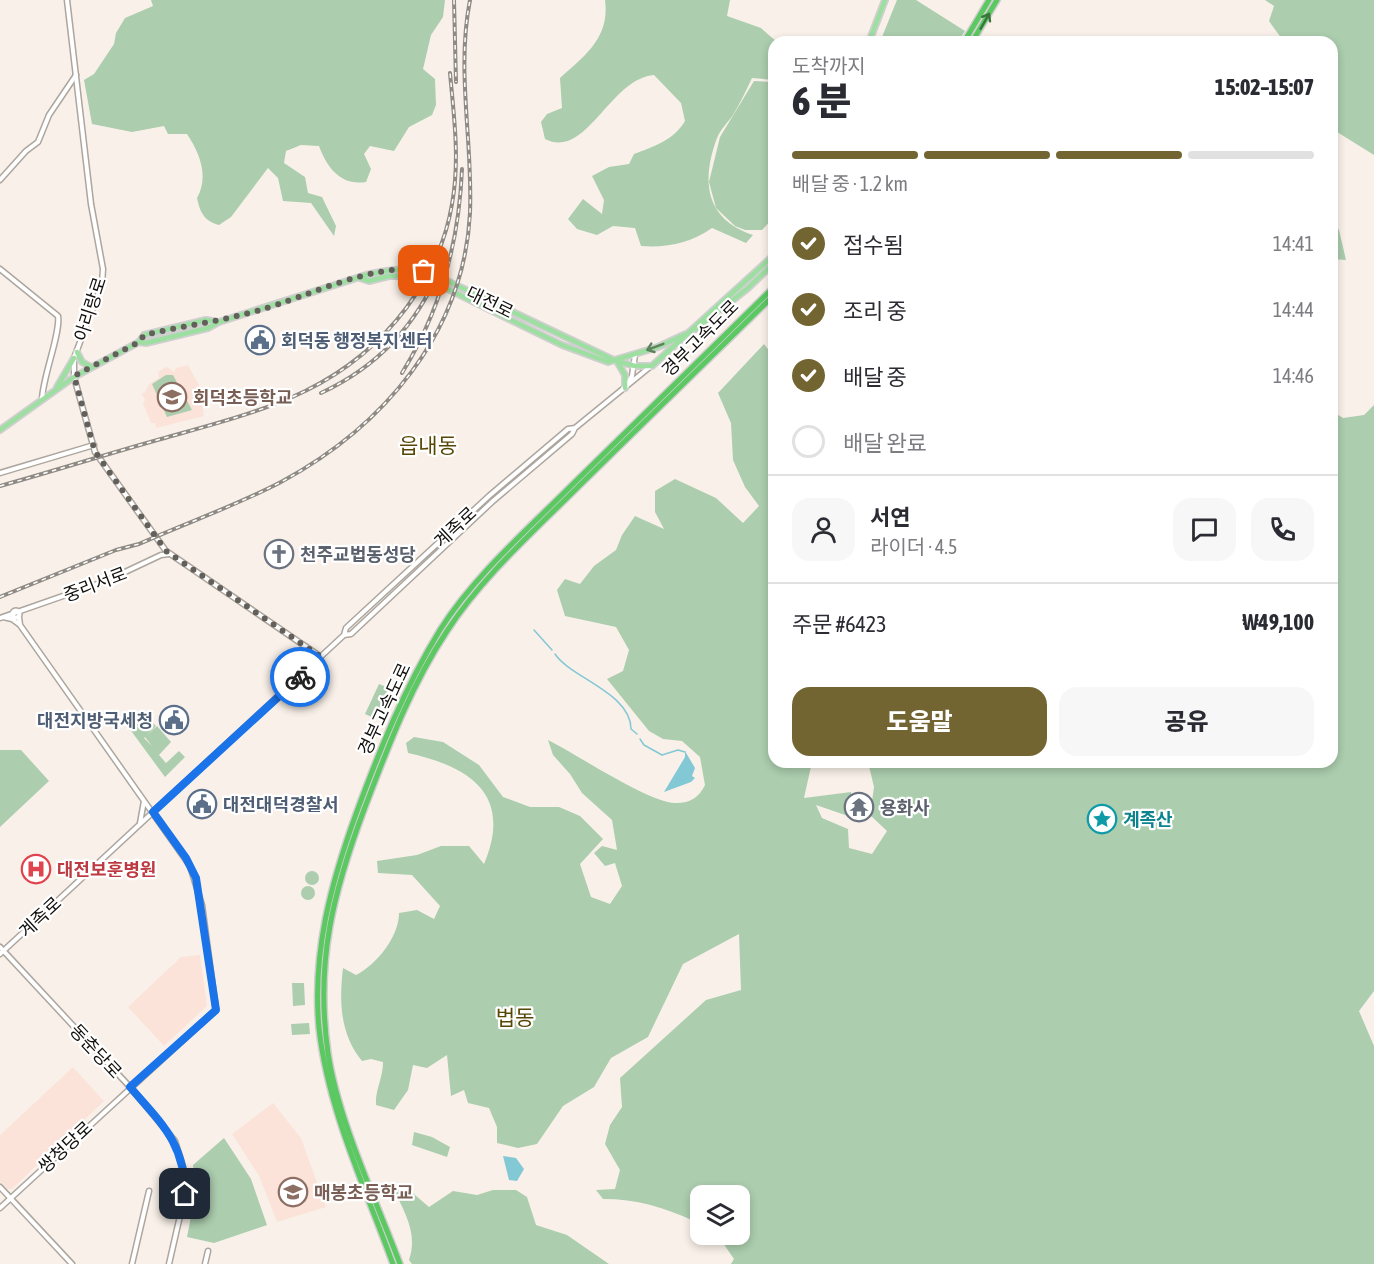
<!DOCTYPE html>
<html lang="ko">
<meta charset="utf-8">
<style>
:root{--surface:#fff;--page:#f7f7f7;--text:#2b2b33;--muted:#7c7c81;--line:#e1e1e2;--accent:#736532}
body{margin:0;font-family:"Asap Condensed","Noto Sans KR",sans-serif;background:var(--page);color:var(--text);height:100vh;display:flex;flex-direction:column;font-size:22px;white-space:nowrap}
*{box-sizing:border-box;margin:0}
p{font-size:20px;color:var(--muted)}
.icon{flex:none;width:33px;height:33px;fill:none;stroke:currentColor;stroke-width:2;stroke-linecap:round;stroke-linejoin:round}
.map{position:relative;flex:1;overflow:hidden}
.sheet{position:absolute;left:768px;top:36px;width:570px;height:732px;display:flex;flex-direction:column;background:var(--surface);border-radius:18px;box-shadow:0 3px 9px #0003}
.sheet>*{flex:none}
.buttons{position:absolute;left:690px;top:1185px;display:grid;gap:12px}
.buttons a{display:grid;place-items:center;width:60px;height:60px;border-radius:12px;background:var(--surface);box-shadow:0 3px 9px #0003;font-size:30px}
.pin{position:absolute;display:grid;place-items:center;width:51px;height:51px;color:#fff;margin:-26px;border-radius:12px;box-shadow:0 3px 9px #0006}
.courier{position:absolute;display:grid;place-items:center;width:60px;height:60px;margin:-30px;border:4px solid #1a73e8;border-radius:50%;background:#fff;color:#222;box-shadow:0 2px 8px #0007}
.headline em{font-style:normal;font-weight:800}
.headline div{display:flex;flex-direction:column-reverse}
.headline{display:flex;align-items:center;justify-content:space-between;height:102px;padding:0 24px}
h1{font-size:39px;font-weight:800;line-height:45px}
.bar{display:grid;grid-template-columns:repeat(4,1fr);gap:9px 6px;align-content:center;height:72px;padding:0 24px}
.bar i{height:8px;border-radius:4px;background:var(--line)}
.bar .active{background:var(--accent)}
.bar p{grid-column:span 4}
.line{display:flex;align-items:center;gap:15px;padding:0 24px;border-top:2px solid var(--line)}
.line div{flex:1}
.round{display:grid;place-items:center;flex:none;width:63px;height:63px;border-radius:18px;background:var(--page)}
ol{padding:0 24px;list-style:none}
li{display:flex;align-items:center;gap:18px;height:66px}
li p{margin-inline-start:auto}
li .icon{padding:6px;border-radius:50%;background:var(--accent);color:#fff;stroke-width:4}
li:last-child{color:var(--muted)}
li i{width:33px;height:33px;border:3px solid var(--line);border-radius:50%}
.button{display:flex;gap:12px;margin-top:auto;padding:12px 24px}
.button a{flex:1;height:69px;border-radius:18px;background:var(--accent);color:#fff;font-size:24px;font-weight:800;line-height:69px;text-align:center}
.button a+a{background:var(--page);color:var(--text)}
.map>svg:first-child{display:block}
.education{fill:#fbe3da}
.green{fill:#accdae;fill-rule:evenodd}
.water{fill:#83c8d5}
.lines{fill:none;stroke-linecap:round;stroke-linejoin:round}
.stream{stroke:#83c8d5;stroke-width:1.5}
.tertiary-casing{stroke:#ada69e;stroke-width:7}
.secondary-casing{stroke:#ada69e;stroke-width:7}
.primary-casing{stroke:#d0cfcf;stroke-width:8}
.motorway-casing{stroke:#d0cfcf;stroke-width:8}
.tertiary{stroke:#fff;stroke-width:4}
.secondary{stroke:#fff;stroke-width:4}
.primary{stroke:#9ddea1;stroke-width:4.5}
.motorway{stroke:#5bc862;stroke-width:5}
.rail-casing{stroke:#8f8a84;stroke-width:4}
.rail{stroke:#fff;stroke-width:1.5;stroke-dasharray:4.5;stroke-linecap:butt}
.oneway{stroke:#3a753c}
.oneway2{stroke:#5e815e}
.done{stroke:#635f5a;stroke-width:6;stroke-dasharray:0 10.8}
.route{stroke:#1a73e8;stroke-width:8}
.labels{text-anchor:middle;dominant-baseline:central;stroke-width:4.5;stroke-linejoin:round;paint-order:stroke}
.street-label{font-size:18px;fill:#12100d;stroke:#fff}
.service-label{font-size:18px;font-weight:bold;fill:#4e5e75;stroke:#fff;text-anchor:start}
.education-label{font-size:18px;font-weight:bold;fill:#785e54;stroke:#fff;text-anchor:start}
.worship-label{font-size:18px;font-weight:bold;fill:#5b616d;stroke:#fff;text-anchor:start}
.culture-label{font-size:18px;font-weight:bold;fill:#0d838f;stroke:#fff;text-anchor:start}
.health-label{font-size:18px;font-weight:bold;fill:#be3a42;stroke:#fff;text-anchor:start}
.quarter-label{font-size:21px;fill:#564704;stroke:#fff}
</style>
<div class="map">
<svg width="1374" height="1264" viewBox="0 0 1374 1264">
<rect width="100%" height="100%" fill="#f9f1e9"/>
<path class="education" d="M188,365L199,385L204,416L156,428L155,423H151L143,403L145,399L141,394L145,392L149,384L159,378L158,372L164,368L168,367L174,372L176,368Z
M200,955L207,1006L164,1046L128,1007L181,957Z
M73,1067L104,1101L12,1189H7L0,1181V1135Z
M273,1103L301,1138L326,1207L277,1222L259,1176L232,1134Z"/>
<path class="green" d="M151,0H445L443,17L431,35L423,69L435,79L436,105L432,115L409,127L394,151L370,146L364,154L371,169L366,182C341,186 327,168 319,146L301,145L286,151L284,163L305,177L308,193L322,197L336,226L334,236L311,203L283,201L278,178L268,168L231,217L219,225C204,221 200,212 197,198C209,177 200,153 187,134H168L164,126L132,132L92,124L84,80L94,74L114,44L116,33L125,18L153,6Z
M605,0H730L727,16L761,28L777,42H774V80L752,78C746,91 740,103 733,115C728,122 720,130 717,138C701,181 705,219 753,235L746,243L712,228C691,243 667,248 641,246L635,228L613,226L597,235L577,229L568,219L583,199L602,214L604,200L592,176L609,167L629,164L634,154C653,147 674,140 685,121L681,103L654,75C609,79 587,160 545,139L541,122L547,114L562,108L560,78C586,55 610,37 605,0Z
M897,0H916L965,31L958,42H880Z
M1265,0H1374V155L1337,132L1332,123V42H1284L1269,21L1274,6Z
M754,81L774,82V217L762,230H745L735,226L716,208L709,182L720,137Z
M1332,219L1339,230L1346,260L1332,259Z
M764,344L774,357V762H812L804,798L851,792V817L816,805L822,818L848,829L849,848L872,854L887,831L870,815L874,787L868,762H1332V411L1343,418L1364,415L1374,405V991L1359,1011L1374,1046V1264H731L734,1259L723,1243L703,1245L694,1221C663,1207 637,1199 603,1199L596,1190L615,1189L620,1170L605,1144L610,1125L622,1107L620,1078L706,1000L741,990L739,934L683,964L648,1037L611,1058L594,1087L563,1106L537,1144L518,1148L497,1143V1127L489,1108L468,1103L464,1090L451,1096L447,1055L427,1068L413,1065L408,1090L394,1110L376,1105C375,1090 383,1078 383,1062L371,1059L362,1061C340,1034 339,1002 343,968L356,975C376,965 399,937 399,913L417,910L434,919L440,906L412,875L378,873L377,861L417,855L441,846H469L484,864C513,795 471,767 408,753L406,743L414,737L443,742L479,765L503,797L530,807H559L580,816L603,839L580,864L591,897L610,904L622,886L615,863L605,866L594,853L602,846L617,850L612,820L582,793L570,774L553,755L548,740C576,754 651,804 676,803C691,803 699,797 705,785L700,757L682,741L663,739L649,731L607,679L623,671L629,650L616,627L565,616L557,590L565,579L580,584L594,566L616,550L622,535L635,516L664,529L655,512V491L675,479L716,498L743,523L759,506L745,487L733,460L731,423L718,393ZM700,1196H740V1234H700Z
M166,375H173L192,410L167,417L152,384Z
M379,684L389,688L376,719L365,714Z
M144,714L156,726L144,738L152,746L145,737L157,726L171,742L159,755L166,763L179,751L185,757L165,777L129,728Z
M0,750H21L49,781L0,827Z
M305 878a7 7 0 1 1 14 0a7 7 0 1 1-14 0Z
M301 893a7 7 0 1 1 14 0a7 7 0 1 1-14 0Z
M292,983H304L305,1005L293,1006Z
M309,1023L310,1034L292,1035L291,1024Z
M414,1132L432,1137L450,1147L447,1157L412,1145Z
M224,1138L251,1179L267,1225L214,1243L187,1237L196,1191L193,1165Z
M408,1189L429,1207L453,1191L477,1195L493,1190H516L527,1197L536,1225L567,1235L609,1264H412L409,1260C418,1234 405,1213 394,1190Z"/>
<path class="water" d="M685,751L695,768L692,776L695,778L691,782L664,792L685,757Z
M503,1156L516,1158L524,1169L517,1181L509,1180Z"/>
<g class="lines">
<path class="stream" d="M534,630L552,650
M555,654C571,678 631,693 631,729L637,734
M640,739L644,745L662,755L678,750L685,752"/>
<g class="tertiary-casing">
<path id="tertiary" d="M0,180L26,151L38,142L49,115L76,75
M0,269L58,316C61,332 43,376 42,399
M0,473L94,445
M0,1187L72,1264"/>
</g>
<g class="secondary-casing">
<path id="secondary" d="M67,0L91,204L103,269L102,284L74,358V377L95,452L166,551L321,657
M627,385L632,376L635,355
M12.5 614a3.5 3.5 0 1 1 7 0a3.5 3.5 0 1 1-7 0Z
M3,617L12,619L20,625
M0,618L106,581L161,555L169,554
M344,635L346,628L489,496L568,429L575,428
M140,823L144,801
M0,947L130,1087L175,1141L185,1173V1194L169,1264
M0,954L344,635L351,634L493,501L572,434L575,428L651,366
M0,1208L216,1010L202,905L190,866L20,625L19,617
M132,1264L149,1191
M205,1264L208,1251"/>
</g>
<g class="primary-casing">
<path id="primary" d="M869,42L885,0
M360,278L369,281L389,276H421L562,345L608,362L658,347L686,334
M696,329L748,288L774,263
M139,342L146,343L208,328L219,322L366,275C392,269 411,266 437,276L616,361L635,366H652L774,255
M77,352L82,362L91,367
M618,363L625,375V388
M57,387L74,358
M0,430L74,377L139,342L144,335L206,320L218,322"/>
</g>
<g class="motorway-casing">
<path id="motorway" d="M964,42L989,0
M972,42L997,0
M393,1264C365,1187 328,1110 319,1028C312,953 331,883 356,814C380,749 404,689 440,630C474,576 527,530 572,485C639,419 707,353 774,287
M400,1264C376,1200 338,1120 328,1053C315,962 333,892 365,807C388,747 411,685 447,631C482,577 533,532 578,487C643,423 709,359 774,295"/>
</g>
<use href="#tertiary" class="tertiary"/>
<use href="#secondary" class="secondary"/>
<use href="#primary" class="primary"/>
<use href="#motorway" class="motorway"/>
<g class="rail-casing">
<path id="rail" d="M454,0L456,82
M402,373C441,310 459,243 462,169
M321,393C377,367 417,325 440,268
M0,486C54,471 107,454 161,439C260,411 343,393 407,307C429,277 446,241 452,204C460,160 454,117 450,73
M0,597L116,550L139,544C186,523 235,506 281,482C383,427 464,333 470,213C473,141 456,71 470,0"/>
</g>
<use href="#rail" class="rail"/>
</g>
<defs><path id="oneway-shaft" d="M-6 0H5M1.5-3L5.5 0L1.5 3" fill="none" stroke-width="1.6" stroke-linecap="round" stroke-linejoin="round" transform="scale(1.5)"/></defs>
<use class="oneway" href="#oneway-shaft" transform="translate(985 21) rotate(-60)"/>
<use class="oneway2" href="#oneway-shaft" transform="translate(655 347) rotate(159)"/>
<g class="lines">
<path class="done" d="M300,677L321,657L166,551L95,452L74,376L139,342L144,335C183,326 222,321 260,310C307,297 376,261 424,271"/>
<path class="route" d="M185,1194C185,1143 161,1123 130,1087L216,1010L196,878L186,858L153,812L300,677"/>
</g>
<defs>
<g id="civic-ring" transform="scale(1.5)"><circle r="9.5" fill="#fff" stroke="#5c6f8a" stroke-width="1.5"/><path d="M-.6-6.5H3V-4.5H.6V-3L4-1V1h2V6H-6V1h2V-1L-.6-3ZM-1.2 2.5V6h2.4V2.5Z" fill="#5c6f8a"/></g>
<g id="school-ring" transform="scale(1.5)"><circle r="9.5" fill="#fff" stroke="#8d6e63" stroke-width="1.5"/><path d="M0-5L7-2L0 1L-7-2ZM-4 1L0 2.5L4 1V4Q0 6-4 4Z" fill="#8d6e63"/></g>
<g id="church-ring" transform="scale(1.5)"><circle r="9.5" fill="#fff" stroke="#6b7280" stroke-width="1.5"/><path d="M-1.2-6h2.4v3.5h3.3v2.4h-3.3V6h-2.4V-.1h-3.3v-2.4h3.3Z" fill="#6b7280"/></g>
<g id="temple-ring" transform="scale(1.5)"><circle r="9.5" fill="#fff" stroke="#6b7280" stroke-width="1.5"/><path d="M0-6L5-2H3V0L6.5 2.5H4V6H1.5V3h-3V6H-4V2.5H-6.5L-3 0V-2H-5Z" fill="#6b7280"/></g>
<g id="sight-ring" transform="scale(1.5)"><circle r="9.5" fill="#fff" stroke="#0f9aa8" stroke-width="1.5"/><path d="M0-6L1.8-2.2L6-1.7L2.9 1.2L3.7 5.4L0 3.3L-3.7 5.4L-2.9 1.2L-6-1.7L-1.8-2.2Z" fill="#0f9aa8"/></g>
<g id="hospital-ring" transform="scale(1.5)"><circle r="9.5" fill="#fff" stroke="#e0444e" stroke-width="1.5"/><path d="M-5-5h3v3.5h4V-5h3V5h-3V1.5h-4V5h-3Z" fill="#e0444e"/></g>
</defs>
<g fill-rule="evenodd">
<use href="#civic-ring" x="260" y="340"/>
<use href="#school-ring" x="172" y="397"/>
<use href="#church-ring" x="279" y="554"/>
<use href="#civic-ring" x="174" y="720"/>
<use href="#civic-ring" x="202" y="804"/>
<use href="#temple-ring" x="859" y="807"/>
<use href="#sight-ring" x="1102" y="819"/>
<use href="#hospital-ring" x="36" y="869"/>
<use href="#school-ring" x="293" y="1192"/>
</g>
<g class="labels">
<g class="street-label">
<text transform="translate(490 302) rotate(26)">대전로</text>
<text transform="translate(90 309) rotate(-72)">아리랑로</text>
<text transform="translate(700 338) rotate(-45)">경부고속도로</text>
<text transform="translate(455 527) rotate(-43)">계족로</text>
<text transform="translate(95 584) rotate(-21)">중리서로</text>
<text transform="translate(384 709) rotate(-65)">경부고속도로</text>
<text transform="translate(40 917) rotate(-43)">계족로</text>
<text transform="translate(96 1051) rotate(47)">동춘당로</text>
<text transform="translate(65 1147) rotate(-43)">쌍청당로</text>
</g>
<g class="service-label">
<text x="281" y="340">회덕동 행정복지센터</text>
<text x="153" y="720" text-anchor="end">대전지방국세청</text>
<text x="223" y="804">대전대덕경찰서</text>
</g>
<g class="education-label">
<text x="193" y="397">회덕초등학교</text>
<text x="314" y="1192">매봉초등학교</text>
</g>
<g class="worship-label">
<text x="300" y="554">천주교법동성당</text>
<text x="880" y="807">용화사</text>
</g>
<g class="culture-label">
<text x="1123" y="819">계족산</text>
</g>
<g class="health-label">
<text x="57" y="869">대전보훈병원</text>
</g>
<g class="quarter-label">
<text x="428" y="445">읍내동</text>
<text x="515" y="1017">법동</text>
</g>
</g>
</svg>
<div class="buttons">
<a><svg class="icon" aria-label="layers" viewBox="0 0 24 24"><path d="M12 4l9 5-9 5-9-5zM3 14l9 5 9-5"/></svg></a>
</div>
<div class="pin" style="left:424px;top:271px;background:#ea580c"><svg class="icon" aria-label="bag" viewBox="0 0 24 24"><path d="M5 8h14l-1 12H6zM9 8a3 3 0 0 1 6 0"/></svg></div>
<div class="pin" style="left:185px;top:1194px;background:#1f2937"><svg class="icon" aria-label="home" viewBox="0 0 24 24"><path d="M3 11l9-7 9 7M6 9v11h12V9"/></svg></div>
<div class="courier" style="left:300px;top:677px"><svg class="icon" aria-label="bike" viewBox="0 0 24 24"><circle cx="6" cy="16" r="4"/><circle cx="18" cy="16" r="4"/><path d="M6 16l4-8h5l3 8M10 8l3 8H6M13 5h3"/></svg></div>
<section class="sheet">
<div class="headline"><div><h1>6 분</h1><p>도착까지</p></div><em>15:02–15:07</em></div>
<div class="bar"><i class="active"></i><i class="active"></i><i class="active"></i><i></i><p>배달 중 · 1.2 km</p></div>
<ol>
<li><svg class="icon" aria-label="check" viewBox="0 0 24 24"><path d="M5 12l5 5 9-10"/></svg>접수됨<p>14:41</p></li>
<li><svg class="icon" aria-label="check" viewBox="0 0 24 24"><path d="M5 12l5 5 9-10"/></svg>조리 중<p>14:44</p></li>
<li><svg class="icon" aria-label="check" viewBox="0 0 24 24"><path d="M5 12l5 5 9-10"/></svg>배달 중<p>14:46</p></li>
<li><i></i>배달 완료</li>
</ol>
<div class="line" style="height:108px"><a class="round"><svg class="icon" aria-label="person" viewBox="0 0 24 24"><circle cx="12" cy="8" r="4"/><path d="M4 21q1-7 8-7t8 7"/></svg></a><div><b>서연</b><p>라이더 · 4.5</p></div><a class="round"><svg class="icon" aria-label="chat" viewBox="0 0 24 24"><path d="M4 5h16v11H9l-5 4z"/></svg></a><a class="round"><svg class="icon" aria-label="phone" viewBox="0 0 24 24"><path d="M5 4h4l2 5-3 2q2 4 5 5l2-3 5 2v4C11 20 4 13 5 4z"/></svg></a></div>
<div class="line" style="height:78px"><div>주문 #6423</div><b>₩49,100</b></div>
<div class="button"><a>도움말</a><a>공유</a></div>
</section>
</div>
